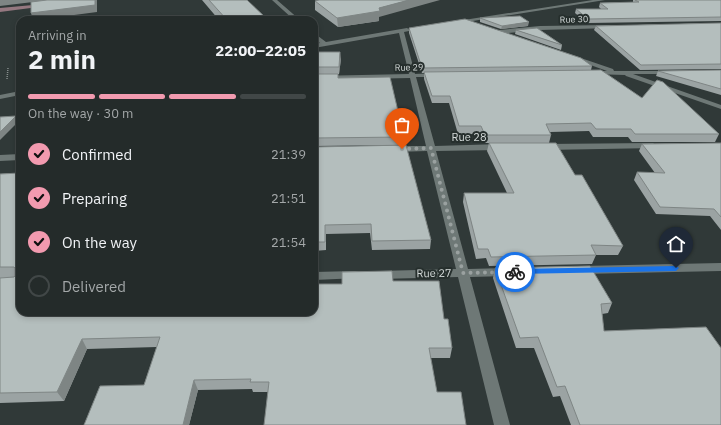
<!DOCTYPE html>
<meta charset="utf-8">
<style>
:root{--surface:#242b2a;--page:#2c3332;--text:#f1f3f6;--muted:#a3a7a8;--line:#414747;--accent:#f29aaf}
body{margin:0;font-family:"IBM Plex Sans",sans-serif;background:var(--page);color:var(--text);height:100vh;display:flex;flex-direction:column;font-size:15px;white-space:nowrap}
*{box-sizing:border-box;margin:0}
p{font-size:13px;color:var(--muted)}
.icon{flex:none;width:22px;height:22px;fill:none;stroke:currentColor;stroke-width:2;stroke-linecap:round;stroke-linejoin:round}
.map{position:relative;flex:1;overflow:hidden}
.details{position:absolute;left:16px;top:16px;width:302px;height:300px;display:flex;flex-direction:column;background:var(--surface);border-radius:12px;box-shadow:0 2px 6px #0003,0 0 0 1px var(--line)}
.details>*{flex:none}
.pin{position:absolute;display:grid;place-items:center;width:34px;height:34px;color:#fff;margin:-41px -17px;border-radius:50% 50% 50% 0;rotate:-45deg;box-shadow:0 0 4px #0007}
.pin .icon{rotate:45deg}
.courier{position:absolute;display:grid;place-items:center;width:40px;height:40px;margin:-20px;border:3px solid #1a73e8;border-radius:50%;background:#fff;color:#222;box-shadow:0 1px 5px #0007}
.summary em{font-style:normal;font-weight:800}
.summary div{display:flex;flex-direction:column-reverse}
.summary{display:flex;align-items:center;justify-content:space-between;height:68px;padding:0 12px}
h1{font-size:26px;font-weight:800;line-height:30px}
.bar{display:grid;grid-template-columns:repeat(4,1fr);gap:6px 4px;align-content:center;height:48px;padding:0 12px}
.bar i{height:5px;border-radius:3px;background:var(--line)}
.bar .current{background:var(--accent)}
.bar p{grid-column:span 4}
ol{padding:0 12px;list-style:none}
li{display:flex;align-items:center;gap:12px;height:44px}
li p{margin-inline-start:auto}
li .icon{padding:4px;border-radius:50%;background:var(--accent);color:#111;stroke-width:4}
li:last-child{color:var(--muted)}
li i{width:22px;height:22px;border:2px solid var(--line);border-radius:50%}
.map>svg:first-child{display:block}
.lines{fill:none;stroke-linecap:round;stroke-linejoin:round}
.path{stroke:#868d8c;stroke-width:1.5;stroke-dasharray:1 1;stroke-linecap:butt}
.street{fill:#6e7876;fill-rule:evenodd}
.secondary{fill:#957880;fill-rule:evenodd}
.wall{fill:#9ba3a3}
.shaded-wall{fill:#7e8584}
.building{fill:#b4bebd;stroke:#7e8584}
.route{fill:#1a73e8}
.done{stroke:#9aa1a0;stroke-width:4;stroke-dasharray:0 7.2}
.labels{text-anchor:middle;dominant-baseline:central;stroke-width:4;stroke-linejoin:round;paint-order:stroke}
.far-street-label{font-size:9px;fill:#d3d9d8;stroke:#262f2d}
.street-label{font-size:11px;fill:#d3d9d8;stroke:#262f2d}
</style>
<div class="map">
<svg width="721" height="425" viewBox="0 0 721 425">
<rect width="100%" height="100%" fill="#303938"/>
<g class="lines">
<path class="path" d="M7,79L8,68"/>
<path class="street" d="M272,0H277L300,20H294Z
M593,0H605L454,24L451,22Z
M609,25L611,26V28L540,30L499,34L496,32L499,30L540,26Z
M407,28L410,30L409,31L404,32L415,74L437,73L440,75L437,77H416L435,146L501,144L505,147L501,150L436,151L468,269L507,268L511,269L513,272L511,275L507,276L470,277L510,425H494L458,277L379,279L375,278L373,275L375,272L379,271L456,269L427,151L395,152L391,149L395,146H426L410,78L314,80V76L409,74L399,33L314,48V44L320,43L314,38V33L326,42Z
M571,56H575L613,69L614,71H673L674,72L671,74H633L721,105V109L626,76L625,75L591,74L590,73L593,71H607L571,58Z
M20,91V95L0,99V95Z
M653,143L657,146L656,148L545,150L541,147L545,144Z
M20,154V160L0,161V155Z
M721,263V271L581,274L577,273L575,270L577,267L581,266Z
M355,271L359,272L361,275L359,278L314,280V272Z"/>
<path class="secondary" d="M44,4L46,6L0,12V8Z"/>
</g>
<path class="wall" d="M202,0H247L268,20H219Z
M633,0H721V21L587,23L575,13L576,9H601L599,7L600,3L633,2Z
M315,1L379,17V21L338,27L315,10Z
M480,18L528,26L501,29L480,22Z
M721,23V69L640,70L594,30L596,26Z
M409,28L592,66L591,70L642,98L719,134L715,142H632L628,137H593L589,131L550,132L551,135L549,143L575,175L623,246L618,255H596L592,264L489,266L486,258L476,259L463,202L464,193H507L487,151L489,143H484L479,134H458L449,103H432L424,79V73H422L409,33Z
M516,30L562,45L561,50L515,34Z
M314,52L341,59L339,74H338V78L404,137V145L314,146Z
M721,70V95L656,76L658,71Z
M721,143V230L710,216L656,214L634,180L637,172L655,173L639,151L642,144Z
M314,147L431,240L430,249L372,250L370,233L326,234V250L314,251Z
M20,173V312H314L342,284L393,281L444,319L452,348L450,358H430L267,392H253L252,389L198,390L189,425H84L144,385L157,347L87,349L64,401L0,403V278L14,277L0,278V174Z
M495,268L612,303L608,313L602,314L604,331L721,425H571L560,396L553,397L534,348H516L493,278Z"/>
<path class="shaded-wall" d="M0,0H58L34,3L33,2L0,6Z
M95,0H97V12L36,20H33L31,13Z
M409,0H440L379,17V21L338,27L337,18L379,8Z
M529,22L528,26L501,29L502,26Z
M340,52L341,59L339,74V67Z
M16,116L19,121L0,140V132Z
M82,339L87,349L64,401L57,392Z
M194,380L198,390L189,425H183Z"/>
<path class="building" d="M47,0H95V5L31,13V2Z
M209,0H247L268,20H227Z
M319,0H409L379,8L380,11L337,18L315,1Z
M635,0H721V17L588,19L576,9H608L600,3L639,2Z
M520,16L529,22L502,26L480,18Z
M465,19L581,58L592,66L422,68L409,28Z
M721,23V64L641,65L596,26Z
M537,28L562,45L516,30Z
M314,52H340L339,67H314Z
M601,70L642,98L657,80L663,82L719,134H635L631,129H596L591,123L546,124L551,135H485L481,126H459L450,96H432L424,72Z
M721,70V89L658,71Z
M314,74H338V78L390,77L404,137L314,138Z
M16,116L0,132V117Z
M489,143H556L575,175H582L623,246L591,245L596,255L491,257L488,249H478L464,193H514Z
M721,143V217L714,209L660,207L637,172L665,173L642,144Z
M406,145L431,240L372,241L371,224L325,225V242H314V147Z
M20,173V312H314V284H342V272L392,271L393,281H439L444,319H448L452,348H429L437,392H461L466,425H264L269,382H250L251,379L194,380L183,425H84L100,386L144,385L160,337L82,339L57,392L0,393V278L14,277L15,276V268L14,267H0V174Z
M590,266L612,303L601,304L604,331L706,327L721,348V425H580L565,386L557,387L538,337L520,338L495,268Z"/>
<path class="route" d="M676,266L679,268L676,271L515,274L511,272L515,269Z"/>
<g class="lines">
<path class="done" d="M402,149L431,148L463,273L515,272"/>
</g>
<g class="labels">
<g class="far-street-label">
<text transform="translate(574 19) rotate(-2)">Rue 30</text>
<text transform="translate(409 67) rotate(-1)">Rue 29</text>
</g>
<g class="street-label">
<text x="469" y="137">Rue 28</text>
<text transform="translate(434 273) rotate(-1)">Rue 27</text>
</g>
</g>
</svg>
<div class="pin" style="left:402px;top:149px;background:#ea580c"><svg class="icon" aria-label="bag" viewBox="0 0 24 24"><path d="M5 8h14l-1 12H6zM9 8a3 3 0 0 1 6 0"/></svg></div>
<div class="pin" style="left:676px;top:268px;background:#1f2937"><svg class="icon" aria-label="home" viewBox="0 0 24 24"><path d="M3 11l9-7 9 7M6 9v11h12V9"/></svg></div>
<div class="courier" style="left:515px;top:272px"><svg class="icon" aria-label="bike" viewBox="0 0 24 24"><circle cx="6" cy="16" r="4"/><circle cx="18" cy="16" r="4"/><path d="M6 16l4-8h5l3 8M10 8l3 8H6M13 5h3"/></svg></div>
<section class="details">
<div class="summary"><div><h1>2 min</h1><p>Arriving in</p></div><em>22:00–22:05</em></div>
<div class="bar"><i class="current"></i><i class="current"></i><i class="current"></i><i></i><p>On the way · 30 m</p></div>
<ol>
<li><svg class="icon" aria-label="check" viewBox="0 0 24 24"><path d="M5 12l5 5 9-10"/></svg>Confirmed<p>21:39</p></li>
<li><svg class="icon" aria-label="check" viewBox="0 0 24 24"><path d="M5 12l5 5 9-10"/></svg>Preparing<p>21:51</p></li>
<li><svg class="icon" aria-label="check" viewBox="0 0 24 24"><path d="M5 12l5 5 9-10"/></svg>On the way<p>21:54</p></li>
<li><i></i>Delivered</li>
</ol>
</section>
</div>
